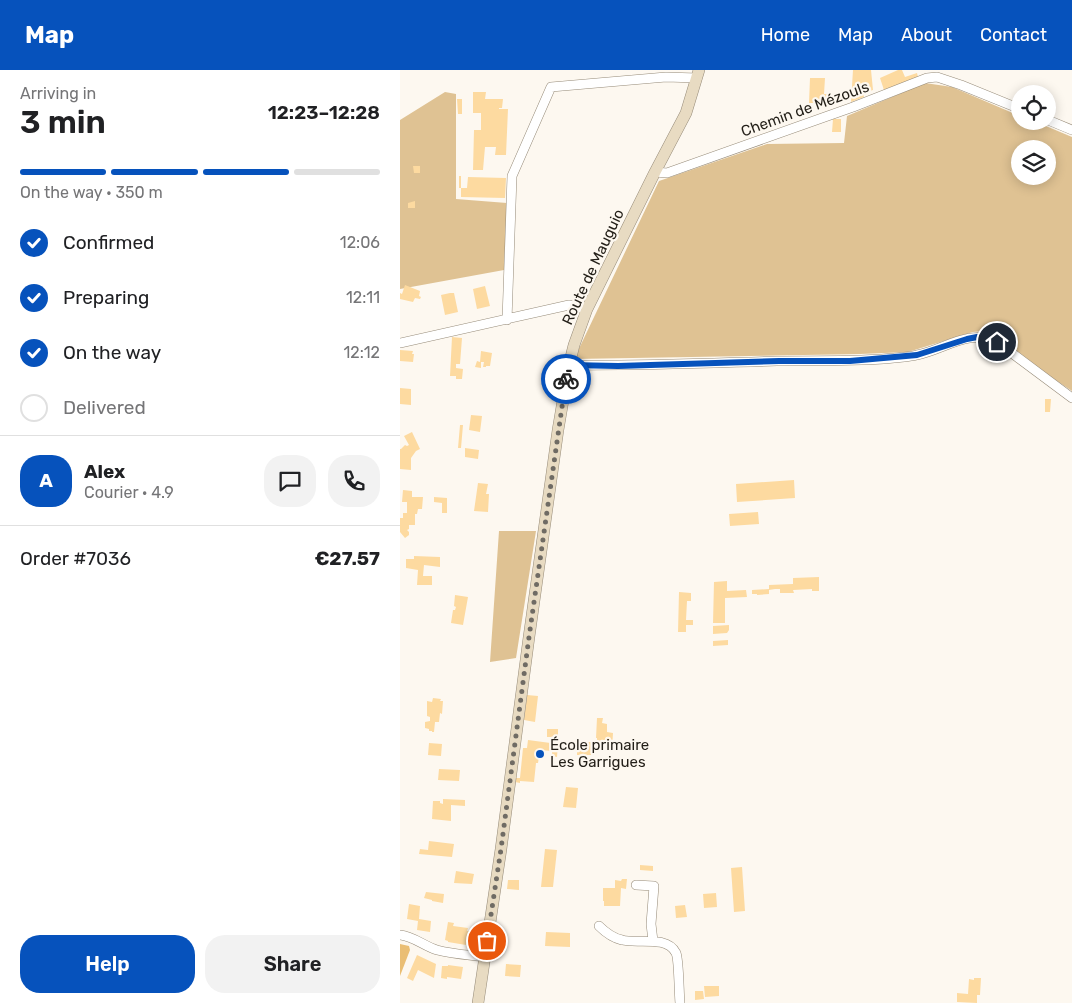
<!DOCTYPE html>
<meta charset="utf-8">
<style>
:root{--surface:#fff;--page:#f2f2f2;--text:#202124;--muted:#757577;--line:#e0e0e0;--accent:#0652bc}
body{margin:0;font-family:Rubik,sans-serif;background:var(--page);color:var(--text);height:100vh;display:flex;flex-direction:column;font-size:19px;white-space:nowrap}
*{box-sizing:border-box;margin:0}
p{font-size:16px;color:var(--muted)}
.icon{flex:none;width:28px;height:28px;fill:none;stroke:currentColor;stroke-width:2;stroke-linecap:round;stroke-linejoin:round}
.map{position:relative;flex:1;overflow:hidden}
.details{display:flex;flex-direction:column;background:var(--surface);width:400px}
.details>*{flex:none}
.controls{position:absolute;left:611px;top:15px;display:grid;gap:10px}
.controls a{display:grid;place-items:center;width:45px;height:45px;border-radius:50%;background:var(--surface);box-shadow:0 2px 12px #0003;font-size:25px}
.pin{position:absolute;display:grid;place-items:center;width:42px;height:42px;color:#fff;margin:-21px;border:2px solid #fff;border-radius:50%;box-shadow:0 1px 5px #0007}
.courier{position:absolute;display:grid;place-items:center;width:50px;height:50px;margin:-25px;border:4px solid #0652bc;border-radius:50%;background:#fff;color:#222;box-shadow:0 1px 6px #0007}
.summary em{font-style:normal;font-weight:600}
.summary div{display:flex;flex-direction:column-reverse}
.summary{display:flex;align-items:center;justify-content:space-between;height:85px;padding:0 20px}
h1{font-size:32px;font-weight:600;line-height:38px}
.bar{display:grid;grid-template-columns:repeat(4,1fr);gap:8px 5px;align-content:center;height:60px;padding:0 20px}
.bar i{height:6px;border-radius:4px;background:var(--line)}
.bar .on{background:var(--accent)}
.bar p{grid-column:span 4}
.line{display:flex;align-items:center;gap:12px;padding:0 20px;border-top:1px solid var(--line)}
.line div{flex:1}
.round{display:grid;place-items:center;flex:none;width:52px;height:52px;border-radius:20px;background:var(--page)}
ol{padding:0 20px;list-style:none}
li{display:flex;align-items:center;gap:15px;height:55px}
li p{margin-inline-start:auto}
li .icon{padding:5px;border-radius:50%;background:var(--accent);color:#fff;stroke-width:4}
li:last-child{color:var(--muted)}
li i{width:28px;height:28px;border:2px solid var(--line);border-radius:50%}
.button{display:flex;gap:10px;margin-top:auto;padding:10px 20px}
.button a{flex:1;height:58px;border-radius:20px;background:var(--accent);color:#fff;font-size:20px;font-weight:600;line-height:58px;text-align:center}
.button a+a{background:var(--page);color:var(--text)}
header{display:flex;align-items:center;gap:30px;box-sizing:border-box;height:70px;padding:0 25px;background:var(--accent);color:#fff}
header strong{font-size:24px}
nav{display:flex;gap:28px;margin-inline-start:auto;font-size:18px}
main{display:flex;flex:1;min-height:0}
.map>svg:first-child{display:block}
.green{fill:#dfc293;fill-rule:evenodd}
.water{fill:#eabe74}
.building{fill:#fddaa0}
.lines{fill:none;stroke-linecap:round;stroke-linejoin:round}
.street-casing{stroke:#968b79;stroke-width:10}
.secondary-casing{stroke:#968b79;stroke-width:12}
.street{stroke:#fff;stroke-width:9}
.secondary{stroke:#e8dbc2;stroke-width:11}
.done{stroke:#6f6b64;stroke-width:5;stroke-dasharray:0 9}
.route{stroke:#0652bc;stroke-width:6}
.poi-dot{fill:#0652bc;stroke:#fdf8f0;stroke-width:2}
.labels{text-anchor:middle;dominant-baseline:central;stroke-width:4.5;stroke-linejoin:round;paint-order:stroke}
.street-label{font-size:15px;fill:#231f18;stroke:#fdf8f0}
.poi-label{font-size:15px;fill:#231f18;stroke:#fdf8f0;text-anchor:start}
</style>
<header>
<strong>Map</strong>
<nav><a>Home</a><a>Map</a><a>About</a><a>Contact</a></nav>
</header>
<main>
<section class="details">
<div class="summary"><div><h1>3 min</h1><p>Arriving in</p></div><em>12:23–12:28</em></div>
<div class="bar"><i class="on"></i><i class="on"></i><i class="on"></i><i></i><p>On the way · 350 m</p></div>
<ol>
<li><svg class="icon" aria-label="check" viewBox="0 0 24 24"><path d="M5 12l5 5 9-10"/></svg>Confirmed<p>12:06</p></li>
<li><svg class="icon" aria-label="check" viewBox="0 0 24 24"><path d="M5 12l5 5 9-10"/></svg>Preparing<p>12:11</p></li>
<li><svg class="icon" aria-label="check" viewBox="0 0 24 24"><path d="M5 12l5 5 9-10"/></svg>On the way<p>12:12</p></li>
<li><i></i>Delivered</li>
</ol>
<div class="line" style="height:90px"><b class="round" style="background:var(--accent);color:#fff">A</b><div><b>Alex</b><p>Courier · 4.9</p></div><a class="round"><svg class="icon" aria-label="chat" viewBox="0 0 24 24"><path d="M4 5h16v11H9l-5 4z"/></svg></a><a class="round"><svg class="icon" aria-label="phone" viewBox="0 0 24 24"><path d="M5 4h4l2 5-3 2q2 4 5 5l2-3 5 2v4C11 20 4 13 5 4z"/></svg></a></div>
<div class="line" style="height:65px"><div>Order #7036</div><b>€27.57</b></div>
<div class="button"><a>Help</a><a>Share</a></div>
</section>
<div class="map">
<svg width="672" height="933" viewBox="0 0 672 933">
<rect width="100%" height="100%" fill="#fdf8f0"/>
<path class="green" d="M525,13L552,17L620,46V51H634L672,67V321L582,261L573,262L508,282L460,284L174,289L259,111L367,74L444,73L447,46ZM620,79H648V106H620Z
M45,22L56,24V129L107,133L104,200L0,219V50Z
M99,461H136L116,588L90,592Z"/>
<path class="water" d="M0,874L9,876L10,880L0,906Z"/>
<path class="building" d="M453,0H471L473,20L463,23L464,27L451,32Z
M498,0H502L505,7L517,3L518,7L484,20L480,8Z
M410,8H425L424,24H430L431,27L436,28V33H409Z
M73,22H86L85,29H103L102,38H99V39H108L106,85H95L96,77H85L83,100H73L74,60H81V43H73Z
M57,29H62V44H58Z
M433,49H441V62H432Z
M13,96H20V103H14Z
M59,106H61V118H67L68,107L106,108L105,128L61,127V118H59Z
M15,131V138H8V133Z
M5,215L20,221L19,226L21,227L20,229L15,228L13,232L0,229V223L2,224Z
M85,216L90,236L77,239L73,219Z
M50,223H54L58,242L45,245L41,225Z
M52,267L62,268L60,294H56V298L63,299L62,309H56V306H50Z
M0,280L13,281L12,284H14L13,292L0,291Z
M81,281L92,283L90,296H86V297H83L84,292H81V298L75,297L77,291L80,292Z
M0,318L11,319V335L0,334Z
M645,329H651L650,342H645Z
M71,345L82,346L80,362L69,360Z
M60,355H63L61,378H58Z
M12,362L20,379L16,381L11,388V400L0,399V379H1L5,375L7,376L9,375L4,366Z
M65,378L79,380L78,389L65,387Z
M394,410L395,428L337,432L336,414Z
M78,413L88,414L86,424H89L88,442L74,441Z
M3,420L12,421V427H23L22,439H18L17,444H15V455H9V459L7,460L9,462V465L5,468L0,462V448H3V443H7V432H2Z
M34,427L47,428V443H42V433L34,432Z
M358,442L359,454L330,456L329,444Z
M14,486L40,487V497L24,495L23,506H32V515H17L18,500L6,498V489H14Z
M419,507V521H412V519L393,520L394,523H380V519H375L369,520V524L357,525V524H352V520L369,519V515L393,514V508Z
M327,511V521L346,520L347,527L325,528V553H313L314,512Z
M279,522L291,523V531H287L286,550H293V555H286V562H278Z
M55,525L68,527L63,555L51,553L53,540H55L56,537L54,536Z
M329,555V560L327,563L313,564V556Z
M328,570V575L313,576V571Z
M127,625L138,626L135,652L124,650Z
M33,628L41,629L40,631H43L42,644L40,643L39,652H35L34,662H32V661H29V659L25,658V652L30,651V647L27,646V631L32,632Z
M197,648H203L202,653L207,654V662L213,663L212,679H206V673L197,672V668H196Z
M147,659H158V667H147Z
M128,670L158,674L157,687L152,686V681L140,680L138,693H136L134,712L120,711V713L115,712L116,708H120L123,678H127Z
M177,672H191V685H177Z
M29,673L42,674L41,686L28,685Z
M39,699L60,700L59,711L38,710Z
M166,717L178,718L176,738L163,737Z
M43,729L65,730V736L51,735V751L32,749L33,731H40V733L43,734Z
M29,771L54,774L52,787L19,784L20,779L28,780Z
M145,779L157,780L153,817H141Z
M240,795L253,796V801L240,800Z
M342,797L345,841L334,842L331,798Z
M56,801L74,804L72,814L54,813Z
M222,809H227L226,819L221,818L220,836H204V831H203V818H215V810L221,811Z
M108,810H119V820L107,819Z
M26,822L44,824L43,833L32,831V830L24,828Z
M316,823L317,837L304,838L303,824Z
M9,834L20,836L19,849L31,851L30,862L17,860L18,851L7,849Z
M285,835L287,847L276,848L275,836Z
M48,852L54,853L53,856L68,858L67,861H71L70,872L66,871V875L48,872V871L45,870Z
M146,862L170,863V877L145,876Z
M17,885L36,894L34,908L18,900L13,911L7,908Z
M106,894L121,895L120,907L105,906Z
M48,895L63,897L61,909L47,907V909L41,908L42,896H48Z
M574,908H581L580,925H577V933L557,932V923L568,924L569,909L574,910Z
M304,916H319V926L305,927Z
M295,921H303L304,929L295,930Z"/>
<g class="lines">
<g class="street-casing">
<path id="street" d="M648,50L672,60
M255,102L267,103L453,37L527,8L537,7L561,15L620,39
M107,250L112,106L151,17L266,7L297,8
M0,273L169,235L187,239
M169,295C238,296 308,293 377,291C416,290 455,292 494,288C502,287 510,287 517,285C543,280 570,258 597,272L672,328
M236,815L254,816L251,854L253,871
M199,856C205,862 213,868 222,870C237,874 267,865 276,883C279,889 279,924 280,933
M0,865C13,866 24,876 37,880C52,884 69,885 85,887"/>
</g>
<g class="secondary-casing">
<path id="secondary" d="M78,933L101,779L129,567L158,360L169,295L174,275L187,239L255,102L286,43L299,0"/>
</g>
<use href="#street" class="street"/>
<use href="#secondary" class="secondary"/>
</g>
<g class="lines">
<path class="done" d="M87,871L101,779L129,567L166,309"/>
<path class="route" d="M166,309L169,295L218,296L379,291H450L517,285L567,269L577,267L589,269L597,272"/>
</g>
<circle class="poi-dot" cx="140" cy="684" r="5"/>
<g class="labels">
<g class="street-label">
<text transform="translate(405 39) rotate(-20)">Chemin de Mézouls</text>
<text transform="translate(193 197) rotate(-65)">Route de Mauguio</text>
</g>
<g class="poi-label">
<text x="150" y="675">École primaire<tspan x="150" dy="17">Les Garrigues</tspan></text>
</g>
</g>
</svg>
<div class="controls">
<a><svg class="icon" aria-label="locate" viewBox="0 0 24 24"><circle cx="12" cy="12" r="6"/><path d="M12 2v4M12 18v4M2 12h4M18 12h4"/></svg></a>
<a><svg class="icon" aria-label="layers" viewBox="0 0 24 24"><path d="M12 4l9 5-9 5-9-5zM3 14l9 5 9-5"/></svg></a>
</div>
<div class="pin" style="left:87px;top:871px;background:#ea580c"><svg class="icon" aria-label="bag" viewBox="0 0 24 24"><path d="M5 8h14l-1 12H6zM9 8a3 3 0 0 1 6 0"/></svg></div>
<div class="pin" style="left:597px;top:272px;background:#1f2937"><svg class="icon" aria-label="home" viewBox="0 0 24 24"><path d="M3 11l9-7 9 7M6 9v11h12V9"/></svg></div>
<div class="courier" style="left:166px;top:309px"><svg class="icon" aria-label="bike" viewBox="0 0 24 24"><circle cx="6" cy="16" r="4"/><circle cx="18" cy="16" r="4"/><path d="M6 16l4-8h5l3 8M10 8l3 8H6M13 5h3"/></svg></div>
</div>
</main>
